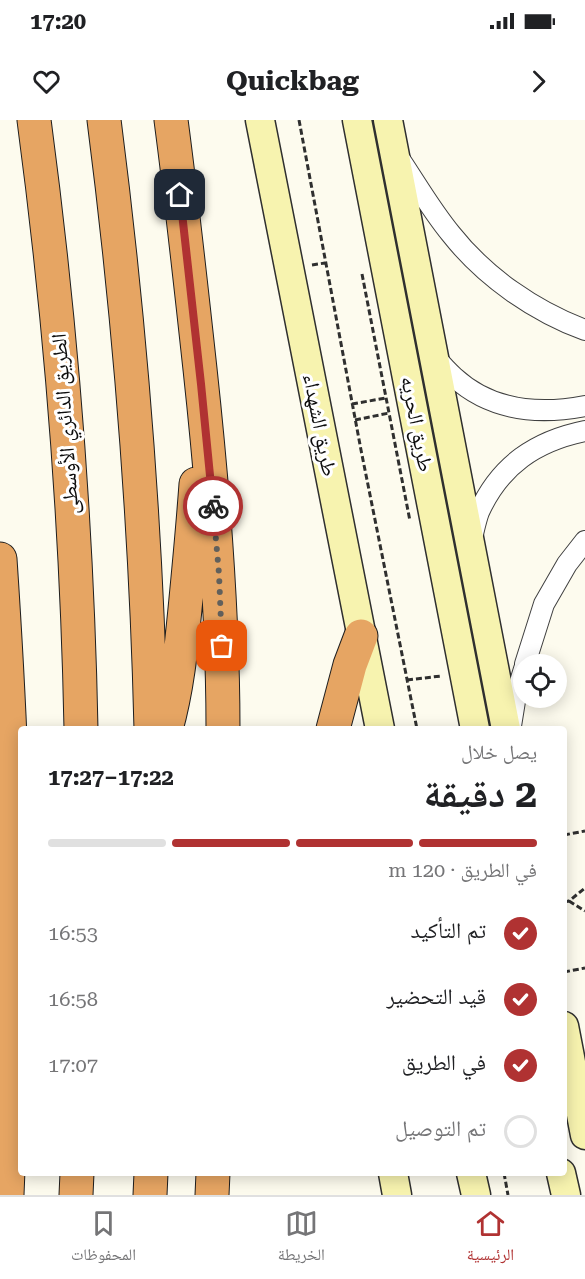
<!DOCTYPE html>
<html lang="ar">
<meta charset="utf-8">
<style>
:root{--surface:#fff;--page:#f2f2f2;--text:#202124;--muted:#757577;--line:#e0e0e0;--accent:#b03232}
body{margin:0;font-family:"Roboto Serif","Noto Naskh Arabic",serif;background:var(--page);color:var(--text);direction:rtl;height:100vh;display:flex;flex-direction:column;font-size:22px;white-space:nowrap}
*{box-sizing:border-box;margin:0}
p{font-size:20px;color:var(--muted)}
.icon{flex:none;width:33px;height:33px;fill:none;stroke:currentColor;stroke-width:2;stroke-linecap:round;stroke-linejoin:round}
.map{position:relative;flex:1;overflow:hidden;direction:ltr}
.drawer{position:absolute;left:18px;top:606px;width:549px;height:450px;display:flex;flex-direction:column;background:var(--surface);border-radius:6px;box-shadow:0 3px 15px #0003;direction:rtl}
.drawer>*{flex:none}
.fabs{position:absolute;left:513px;top:534px;display:grid;gap:12px}
.fabs a{display:grid;place-items:center;width:54px;height:54px;border-radius:50%;background:var(--surface);box-shadow:0 3px 15px #0003;font-size:30px}
.pin{position:absolute;display:grid;place-items:center;width:51px;height:51px;color:#fff;margin:-26px;border-radius:12px;box-shadow:0 3px 9px #0006}
.courier{position:absolute;display:grid;place-items:center;width:60px;height:60px;margin:-30px;border:4px solid #b03232;border-radius:50%;background:#fff;color:#222;box-shadow:0 2px 8px #0007}
.headline em{font-style:normal;font-weight:700}
.headline div{display:flex;flex-direction:column-reverse}
.headline{display:flex;align-items:center;justify-content:space-between;height:102px;padding:0 30px}
h1{font-size:39px;font-weight:700;line-height:45px}
.bar{display:grid;grid-template-columns:repeat(4,1fr);gap:9px 6px;align-content:center;height:72px;padding:0 30px}
.bar i{height:8px;border-radius:4px;background:var(--line)}
.bar .current{background:var(--accent)}
.bar p{grid-column:span 4}
ol{padding:0 30px;list-style:none}
li{display:flex;align-items:center;gap:18px;height:66px}
li p{margin-inline-start:auto}
li .icon{padding:6px;border-radius:50%;background:var(--accent);color:#fff;stroke-width:4}
li:last-child{color:var(--muted)}
li i{width:33px;height:33px;border:3px solid var(--line);border-radius:50%}
.status{display:flex;justify-content:space-between;align-items:center;height:42px;padding:0 30px;background:var(--surface);direction:ltr}
.status svg{height:16px;fill:currentColor}
header{display:flex;justify-content:space-between;align-items:center;height:78px;padding:0 30px;background:var(--surface);font-size:27px;font-weight:700}
.tab-bar{display:flex;justify-content:space-around;align-items:center;height:84px;border-top:2px solid var(--line);background:var(--surface);font-size:16px;color:var(--muted)}
.tab-bar a{display:grid;justify-items:center;gap:3px}
.tab-bar .current{color:var(--accent)}
.map>svg:first-child{display:block}
.lines{fill:none;stroke-linecap:round;stroke-linejoin:round}
.street-casing{stroke:#404040;stroke-width:22}
.secondary-casing{stroke:#2f2f2f;stroke-width:31}
.highway-casing{stroke:#1e1e1e;stroke-width:35}
.path{stroke:#2f2f2f;stroke-width:3;stroke-dasharray:6 3;stroke-linecap:butt}
.street{stroke:#fff;stroke-width:20}
.secondary{stroke:#f7f3af;stroke-width:28}
.highway{stroke:#e6a563;stroke-width:33}
.done{stroke:#61605c;stroke-width:6;stroke-dasharray:0 10.8}
.route{stroke:#b03232;stroke-width:8}
.labels{text-anchor:middle;dominant-baseline:central;stroke-width:6;stroke-linejoin:round;paint-order:stroke}
.street-label{font-size:21px;fill:#0d0d0d;stroke:#fff}
</style>
<div class="status"><b>17:20</b><svg viewBox="0 0 49 12"><path d="M0 12V9h3v3zM5 12V6h3v6zM10 12V3h3v9zM15 12V0h3v12zM26 1h20v11H26zM47 4h2v5h-2z"/></svg></div>
<header><svg class="icon" aria-label="forward" viewBox="0 0 24 24"><path d="M9 5l7 7-7 7"/></svg>Quickbag<svg class="icon" aria-label="heart" viewBox="0 0 24 24"><path d="M12 20l-8-8c-3-5 5-10 8-4 3-6 11-1 8 4z"/></svg></header>
<div class="map">
<svg width="585" height="1075" viewBox="0 0 585 1075">
<rect width="100%" height="100%" fill="#fdfbee"/>
<g class="lines">
<g class="street-casing">
<path id="street" d="M401,41C417,65 432,91 451,114C485,157 534,191 585,210
M435,237C441,244 447,251 454,257C491,291 538,295 585,286
M472,418C474,410 476,400 479,392C500,345 536,321 585,311
M525,544L544,484L567,444L585,421
M511,606L516,575L524,549"/>
</g>
<g class="secondary-casing">
<path id="secondary" d="M260,0L380,609
M357,0L475,609
M388,0L506,609
M564,906L585,1015
M393,1053L397,1075
M471,1053L476,1075
M561,1053L566,1075"/>
</g>
<g class="highway-casing">
<path id="highway" d="M34,0C61,202 77,405 81,609
M104,0C130,202 146,405 151,609
M171,0C182,83 191,166 200,249C213,369 223,488 223,609
M0,439C6,529 11,618 13,707C16,830 12,952 7,1075
M166,609C177,570 181,530 185,489C189,448 193,406 196,364
M333,609L350,545L361,516
M76,1075L77,1053
M150,1075L151,1053
M212,1075L213,1053"/>
</g>
<path class="path" d="M299,0L361,330L417,609
M312,145L325,143
M362,154L410,401
M352,284L386,278
M355,300L389,293
M407,560L441,556
M564,715L585,711
M569,781L585,791
M564,782L569,781L585,768
M564,852L585,848
M504,1053L508,1075"/>
<use href="#street" class="street"/>
<use href="#secondary" class="secondary"/>
<use href="#highway" class="highway"/>
</g>
<g class="lines">
<path class="done" d="M213,386L219,454L222,526"/>
<path class="route" d="M180,75L201,264L213,386"/>
</g>
<g class="labels">
<g class="street-label">
<text transform="translate(65 304) rotate(-94)">الطريق الدائري الأوسطى</text>
<text transform="translate(417 304) rotate(79)">طريق الحريه</text>
<text transform="translate(320 305) rotate(79)">طريق الشهداء</text>
</g>
</g>
</svg>
<div class="fabs">
<a><svg class="icon" aria-label="locate" viewBox="0 0 24 24"><circle cx="12" cy="12" r="6"/><path d="M12 2v4M12 18v4M2 12h4M18 12h4"/></svg></a>
</div>
<div class="pin" style="left:222px;top:526px;background:#ea580c"><svg class="icon" aria-label="bag" viewBox="0 0 24 24"><path d="M5 8h14l-1 12H6zM9 8a3 3 0 0 1 6 0"/></svg></div>
<div class="pin" style="left:180px;top:75px;background:#1f2937"><svg class="icon" aria-label="home" viewBox="0 0 24 24"><path d="M3 11l9-7 9 7M6 9v11h12V9"/></svg></div>
<div class="courier" style="left:213px;top:386px"><svg class="icon" aria-label="bike" viewBox="0 0 24 24"><circle cx="6" cy="16" r="4"/><circle cx="18" cy="16" r="4"/><path d="M6 16l4-8h5l3 8M10 8l3 8H6M13 5h3"/></svg></div>
<section class="drawer">
<div class="headline"><div><h1>2 دقيقة</h1><p>يصل خلال</p></div><em>17:22–17:27</em></div>
<div class="bar"><i class="current"></i><i class="current"></i><i class="current"></i><i></i><p>في الطريق · 120 m</p></div>
<ol>
<li><svg class="icon" aria-label="check" viewBox="0 0 24 24"><path d="M5 12l5 5 9-10"/></svg>تم التأكيد<p>16:53</p></li>
<li><svg class="icon" aria-label="check" viewBox="0 0 24 24"><path d="M5 12l5 5 9-10"/></svg>قيد التحضير<p>16:58</p></li>
<li><svg class="icon" aria-label="check" viewBox="0 0 24 24"><path d="M5 12l5 5 9-10"/></svg>في الطريق<p>17:07</p></li>
<li><i></i>تم التوصيل</li>
</ol>
</section>
</div>
<nav class="tab-bar">
<a class="current"><svg class="icon" aria-label="home" viewBox="0 0 24 24"><path d="M3 11l9-7 9 7M6 9v11h12V9"/></svg>الرئيسية</a>
<a><svg class="icon" aria-label="map" viewBox="0 0 24 24"><path d="M3 6l6-2 6 2 6-2v14l-6 2-6-2-6 2zM9 4v14M15 6v14"/></svg>الخريطة</a>
<a><svg class="icon" aria-label="saved" viewBox="0 0 24 24"><path d="M7 4h10v16l-5-4-5 4z"/></svg>المحفوظات</a>
</nav>
